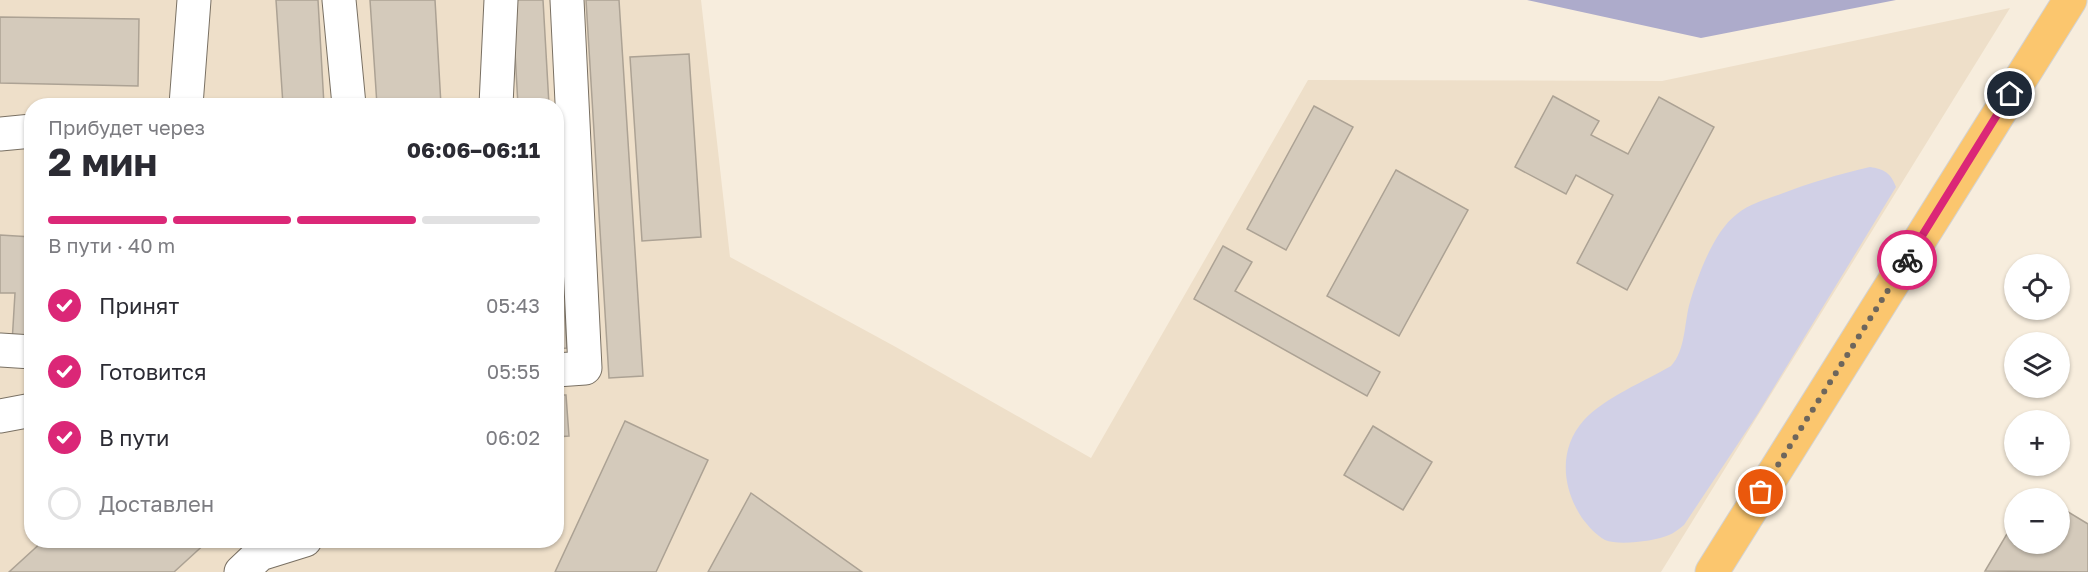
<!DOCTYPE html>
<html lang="ru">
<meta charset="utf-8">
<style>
:root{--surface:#fff;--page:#f2f2f3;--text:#2b2b33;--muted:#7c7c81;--line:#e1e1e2;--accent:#db2777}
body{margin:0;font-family:"Golos Text",sans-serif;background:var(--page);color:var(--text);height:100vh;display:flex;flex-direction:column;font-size:22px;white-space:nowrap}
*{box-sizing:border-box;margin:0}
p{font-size:20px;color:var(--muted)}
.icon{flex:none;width:33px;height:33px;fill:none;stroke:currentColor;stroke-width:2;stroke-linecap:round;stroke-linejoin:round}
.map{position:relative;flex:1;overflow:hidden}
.drawer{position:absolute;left:24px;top:98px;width:540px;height:450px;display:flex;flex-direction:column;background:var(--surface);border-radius:24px;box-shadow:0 2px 4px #0004}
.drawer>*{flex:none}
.controls{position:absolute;left:2004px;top:254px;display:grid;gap:12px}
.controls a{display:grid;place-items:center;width:66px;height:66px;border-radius:50%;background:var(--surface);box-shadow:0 2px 4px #0004;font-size:30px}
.pin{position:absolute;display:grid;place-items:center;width:51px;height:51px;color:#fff;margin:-26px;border:3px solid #fff;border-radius:50%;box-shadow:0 2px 6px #0007}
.courier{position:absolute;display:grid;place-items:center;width:60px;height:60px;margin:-30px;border:4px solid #db2777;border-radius:50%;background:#fff;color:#222;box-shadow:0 2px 8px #0007}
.summary em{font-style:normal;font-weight:700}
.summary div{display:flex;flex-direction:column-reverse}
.summary{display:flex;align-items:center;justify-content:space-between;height:102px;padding:0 24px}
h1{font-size:39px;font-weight:700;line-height:45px}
.bar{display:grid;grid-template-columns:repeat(4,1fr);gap:9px 6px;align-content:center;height:72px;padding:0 24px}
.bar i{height:8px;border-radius:4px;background:var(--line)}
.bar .current{background:var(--accent)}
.bar p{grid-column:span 4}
ol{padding:0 24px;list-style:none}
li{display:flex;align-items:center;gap:18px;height:66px}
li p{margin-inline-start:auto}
li .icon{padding:6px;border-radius:50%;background:var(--accent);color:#fff;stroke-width:4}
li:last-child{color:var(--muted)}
li i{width:33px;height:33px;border:3px solid var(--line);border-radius:50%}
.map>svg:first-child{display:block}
.built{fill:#eedfc9;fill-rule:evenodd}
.green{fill:#d1d0e6}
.forest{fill:#adabcb}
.building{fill:#d4cabb;stroke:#aca294;stroke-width:1.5}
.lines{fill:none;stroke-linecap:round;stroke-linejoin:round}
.minor-casing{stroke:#797063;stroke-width:35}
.highway-casing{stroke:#d3d2d1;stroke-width:35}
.minor{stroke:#fff;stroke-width:33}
.highway{stroke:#fbc66e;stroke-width:33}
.done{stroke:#6d665d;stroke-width:6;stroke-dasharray:0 10.8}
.route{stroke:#db2777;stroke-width:8}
</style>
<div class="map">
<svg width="2088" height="572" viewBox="0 0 2088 572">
<rect width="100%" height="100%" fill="#f7eddd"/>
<path class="built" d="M0,0H701L730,257L894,346L1091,458L1308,80L1662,81L2010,8L1661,572H0ZM32,105H556V540H32Z"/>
<path class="green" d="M1870,167C1884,169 1891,173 1896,187L1757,415L1684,525C1679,529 1674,533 1669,535C1655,541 1619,546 1605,540C1596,535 1588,526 1582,518C1562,488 1558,449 1584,420C1604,398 1645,381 1671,366C1686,350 1684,322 1690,302C1698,275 1714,231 1737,214C1749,204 1764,200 1778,195C1809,183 1839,174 1870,167Z"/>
<path class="forest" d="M1527,0H1896L1701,38Z"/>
<path class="building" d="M276,0H318L324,105H283Z
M370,0H435L441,105H377Z
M512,0H543L549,105H518Z
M586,0H619L643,376L609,378Z
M0,17L139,19L138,86L0,83Z
M689,54L701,237L642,241L630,57Z
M1553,96L1599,121L1591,135L1628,154L1659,97L1714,127L1627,290L1577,263L1613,195L1576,175L1566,194L1515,167Z
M1314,106L1353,127L1286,250L1247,229Z
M1396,170L1468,210L1399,336L1327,296Z
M0,235L32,237V344L12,343L15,293H0Z
M1223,246L1252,262L1235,291L1380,372L1367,396L1194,299Z
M556,277H562L567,348L556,349Z
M556,395H566L569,436L556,437Z
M625,421L708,460L656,572H555Z
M1373,426L1432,462L1403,510L1344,475Z
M751,493L862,572H708Z
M2060,507L2088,524V572L1985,571L2014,522V543H2060Z
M44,540H209L174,572H9Z"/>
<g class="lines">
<g class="minor-casing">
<path id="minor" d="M339,0L349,105
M186,105L194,0
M496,105L501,0
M0,134L32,131
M0,350L32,352
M556,370L585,368L567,0
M0,416L32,410
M241,572L260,554L305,540"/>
</g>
<g class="highway-casing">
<path id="highway" d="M1712,572L2070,0"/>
</g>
<use href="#minor" class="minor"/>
<use href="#highway" class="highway"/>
</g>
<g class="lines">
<path class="done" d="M1761,492L1907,260"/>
<path class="route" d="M1907,260L2010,94"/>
</g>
</svg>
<div class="controls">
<a><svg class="icon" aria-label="locate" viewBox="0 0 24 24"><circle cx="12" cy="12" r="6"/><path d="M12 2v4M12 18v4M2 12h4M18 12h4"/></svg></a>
<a><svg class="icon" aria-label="layers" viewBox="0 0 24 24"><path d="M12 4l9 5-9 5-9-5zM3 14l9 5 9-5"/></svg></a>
<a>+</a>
<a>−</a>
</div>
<div class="pin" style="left:1761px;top:492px;background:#ea580c"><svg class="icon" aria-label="bag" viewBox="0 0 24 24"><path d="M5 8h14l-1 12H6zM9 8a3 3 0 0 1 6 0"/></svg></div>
<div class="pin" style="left:2010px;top:94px;background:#1f2937"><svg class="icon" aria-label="home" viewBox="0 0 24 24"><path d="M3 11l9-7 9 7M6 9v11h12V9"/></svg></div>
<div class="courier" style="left:1907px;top:260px"><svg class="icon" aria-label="bike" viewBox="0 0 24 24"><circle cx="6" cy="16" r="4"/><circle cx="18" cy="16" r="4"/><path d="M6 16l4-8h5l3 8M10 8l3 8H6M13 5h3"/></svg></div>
<section class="drawer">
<div class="summary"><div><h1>2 мин</h1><p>Прибудет через</p></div><em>06:06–06:11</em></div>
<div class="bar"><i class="current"></i><i class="current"></i><i class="current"></i><i></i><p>В пути · 40 m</p></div>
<ol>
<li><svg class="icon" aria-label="check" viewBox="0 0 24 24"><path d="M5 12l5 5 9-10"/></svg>Принят<p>05:43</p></li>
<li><svg class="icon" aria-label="check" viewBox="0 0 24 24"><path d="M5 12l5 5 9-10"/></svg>Готовится<p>05:55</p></li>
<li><svg class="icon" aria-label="check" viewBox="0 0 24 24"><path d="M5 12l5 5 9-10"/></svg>В пути<p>06:02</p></li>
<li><i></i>Доставлен</li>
</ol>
</section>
</div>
